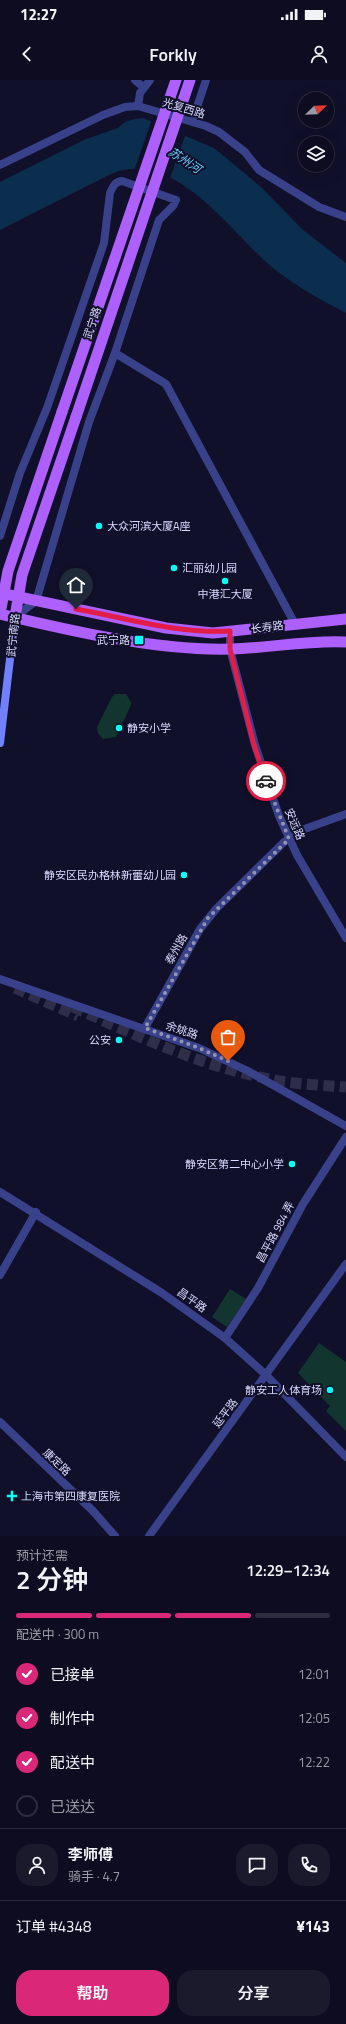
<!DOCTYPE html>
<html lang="zh">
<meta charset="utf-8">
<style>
:root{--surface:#0d0c20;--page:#1b1a2d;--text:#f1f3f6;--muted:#9a9ba5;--line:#2d2c3e;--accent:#db2777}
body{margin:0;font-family:"Titillium Web","Noto Sans SC",sans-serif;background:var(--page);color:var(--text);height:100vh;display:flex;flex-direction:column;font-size:15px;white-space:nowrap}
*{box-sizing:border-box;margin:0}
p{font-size:13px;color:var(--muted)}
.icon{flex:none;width:22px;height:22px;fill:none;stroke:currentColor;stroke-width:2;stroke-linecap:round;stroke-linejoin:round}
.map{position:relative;height:1456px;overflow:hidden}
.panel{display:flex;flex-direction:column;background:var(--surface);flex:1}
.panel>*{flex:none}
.needle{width:26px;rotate:67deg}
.tools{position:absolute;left:298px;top:12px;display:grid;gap:8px}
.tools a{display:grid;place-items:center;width:36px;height:36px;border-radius:50%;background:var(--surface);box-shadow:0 4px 16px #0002,0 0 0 1px var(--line);font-size:20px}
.pin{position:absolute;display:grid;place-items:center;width:34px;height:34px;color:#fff;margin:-41px -17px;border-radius:50% 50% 50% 0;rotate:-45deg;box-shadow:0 0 4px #0007}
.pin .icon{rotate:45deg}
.courier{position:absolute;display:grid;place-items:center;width:40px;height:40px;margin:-20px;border:3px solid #e11d48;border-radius:50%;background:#fff;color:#222;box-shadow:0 1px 5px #0007}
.summary em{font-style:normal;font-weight:600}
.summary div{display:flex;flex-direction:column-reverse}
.summary{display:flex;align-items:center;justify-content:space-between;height:68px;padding:0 16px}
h1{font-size:26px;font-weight:600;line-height:30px}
.bar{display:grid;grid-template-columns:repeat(4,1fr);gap:6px 4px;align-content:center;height:48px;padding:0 16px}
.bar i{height:5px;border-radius:3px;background:var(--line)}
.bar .active{background:var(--accent)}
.bar p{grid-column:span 4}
.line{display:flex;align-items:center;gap:10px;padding:0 16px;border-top:1px solid var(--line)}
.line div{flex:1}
.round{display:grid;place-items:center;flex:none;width:42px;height:42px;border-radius:16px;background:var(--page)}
ol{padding:0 16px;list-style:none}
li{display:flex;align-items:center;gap:12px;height:44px}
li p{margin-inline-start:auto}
li .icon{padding:4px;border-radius:50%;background:var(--accent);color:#fff;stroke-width:4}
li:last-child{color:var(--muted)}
li i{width:22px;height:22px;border:2px solid var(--line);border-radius:50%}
.cta{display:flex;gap:8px;margin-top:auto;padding:8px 16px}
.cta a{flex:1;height:46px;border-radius:16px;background:var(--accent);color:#fff;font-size:16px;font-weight:600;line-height:46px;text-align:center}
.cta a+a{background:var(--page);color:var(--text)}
.status{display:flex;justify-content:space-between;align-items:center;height:28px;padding:0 20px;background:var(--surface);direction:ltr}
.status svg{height:11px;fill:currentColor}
header{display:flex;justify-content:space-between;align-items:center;height:52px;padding:0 16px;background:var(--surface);font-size:18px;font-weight:600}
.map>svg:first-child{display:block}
.green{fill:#12352f}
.water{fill:#0b2d4e}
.pier{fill:#11102a}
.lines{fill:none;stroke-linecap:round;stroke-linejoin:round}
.trunk-tunnel{stroke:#2f2e4a;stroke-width:11;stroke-dasharray:11 5.5;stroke-linecap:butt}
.minor{stroke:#39418b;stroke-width:8}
.secondary{stroke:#7080ff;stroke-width:8}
.primary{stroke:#ae60ff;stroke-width:11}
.primary-bridge{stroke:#ae60ff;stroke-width:11}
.done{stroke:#9393b4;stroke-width:4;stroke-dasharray:0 7.2}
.route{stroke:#e11d48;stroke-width:5}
.poi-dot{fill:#05fff5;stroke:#11102a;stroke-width:1.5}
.labels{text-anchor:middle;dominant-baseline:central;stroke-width:4;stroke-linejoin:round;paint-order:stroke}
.street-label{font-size:11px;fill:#d9daff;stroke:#11102a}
.poi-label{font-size:11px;fill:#d9daff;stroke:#11102a;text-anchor:end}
.water-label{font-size:12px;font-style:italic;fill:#67ceff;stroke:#11102a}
</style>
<div class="status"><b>12:27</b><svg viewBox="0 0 49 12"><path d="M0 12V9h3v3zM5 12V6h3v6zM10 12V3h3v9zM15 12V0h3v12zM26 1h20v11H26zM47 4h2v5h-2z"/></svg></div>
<header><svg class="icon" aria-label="back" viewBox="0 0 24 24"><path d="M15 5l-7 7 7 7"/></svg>Forkly<svg class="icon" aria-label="person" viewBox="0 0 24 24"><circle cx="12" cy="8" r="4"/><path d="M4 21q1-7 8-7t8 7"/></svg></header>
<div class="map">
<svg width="346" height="1456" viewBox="0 0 346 1456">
<rect width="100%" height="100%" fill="#11102a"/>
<path class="green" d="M115,614H126L131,622V625L116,657L103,659L98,653L97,647L112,617Z
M230,1209L246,1219L227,1247L212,1237Z
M319,1263L346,1282V1351L326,1331L330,1326L298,1293Z"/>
<path class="water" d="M143,38L214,68L261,107L303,150L346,183V233C319,219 288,202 265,181C227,146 173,70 113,93L0,150V102L86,59L118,48C125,40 133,39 143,38Z"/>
<path class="pier" d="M152,39L186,53L169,101L147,92L134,91Z"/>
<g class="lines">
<path class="trunk-tunnel" d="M15,908L78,936
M73,927C135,955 196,984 264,998C291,1004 319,1005 346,1007"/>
<path class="minor" d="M135,0L143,7
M138,26L140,13L150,0
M192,42L206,0
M0,85L103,35L125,27L138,26L206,46L219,52L245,72L259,90L319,127L346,137
M115,273L166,304L295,544
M0,456L20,393L47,328L104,163L110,113C113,107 114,102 122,101L176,120L173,126L159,140L115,273L89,342L36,521L15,537
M230,551V569L255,665L279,736L297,775L346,858
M0,899L199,968L248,991L346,1046
M145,948L200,849L216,829L284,762L302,750L346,734
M0,1112L162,1213L225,1258L266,1295L346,1377
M0,1195L36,1132
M225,1258L258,1208L303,1124L346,1057
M0,1342L93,1431L115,1456
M149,1456L346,1184"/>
<path class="secondary" d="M0,663L15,537"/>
<path class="primary" d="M0,513L166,548L213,553L346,539
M0,534C72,551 157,571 231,569C270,568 307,560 346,562
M0,534L8,491L62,332
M15,537L22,495L76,337"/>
<path class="primary-bridge" d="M62,332L176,0
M76,337L190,0"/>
</g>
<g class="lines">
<path class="done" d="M228,981L199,968L145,948L208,838L289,759L266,701"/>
<path class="route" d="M76,529C127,538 177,554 230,551V569L254,665L266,701"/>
</g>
<g class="poi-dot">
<circle cx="99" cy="446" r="4"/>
<circle cx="174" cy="488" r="4"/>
<circle cx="225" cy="501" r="4"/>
<rect x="134" y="555" width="10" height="10" rx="2"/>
<circle cx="119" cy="648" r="4"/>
<circle cx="184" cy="795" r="4"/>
<circle cx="119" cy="960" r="4"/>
<circle cx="292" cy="1084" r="4"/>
<circle cx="330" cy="1310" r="4"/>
<path d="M10 1410h4v4h4v4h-4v4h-4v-4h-4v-4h4z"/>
</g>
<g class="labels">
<g class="street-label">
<text transform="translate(184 28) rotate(17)">光复西路</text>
<text transform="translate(92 243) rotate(-71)">武宁路</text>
<text transform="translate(267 547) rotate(-7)">长寿路</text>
<text transform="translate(13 555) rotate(-84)">武宁南路</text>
<text transform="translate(295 744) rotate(66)">安远路</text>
<text transform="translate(176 869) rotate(-61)">泰州路</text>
<text transform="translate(182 950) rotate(19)">余姚路</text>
<text transform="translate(275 1152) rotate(-62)">昌平路 984 弄</text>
<text transform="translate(192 1220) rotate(35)">昌平路</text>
<text transform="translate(225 1333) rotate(-53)">延平路</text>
<text transform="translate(57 1382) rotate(44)">康定路</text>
</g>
<g class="poi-label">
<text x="107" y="446" text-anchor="start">大众河滨大厦A座</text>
<text x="182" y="488" text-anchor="start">汇丽幼儿园</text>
<text x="225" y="514" text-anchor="middle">中港汇大厦</text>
<text x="130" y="560">武宁路</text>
<text x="127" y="648" text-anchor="start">静安小学</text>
<text x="176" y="795">静安区民办格林新蕾幼儿园</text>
<text x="111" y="960">公安</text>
<text x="284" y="1084">静安区第二中心小学</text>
<text x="322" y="1310">静安工人体育场</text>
<text x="21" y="1416" text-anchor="start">上海市第四康复医院</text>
</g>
<g class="water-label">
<text transform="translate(185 80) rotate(34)">苏州河</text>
</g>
</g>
</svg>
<div class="tools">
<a><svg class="needle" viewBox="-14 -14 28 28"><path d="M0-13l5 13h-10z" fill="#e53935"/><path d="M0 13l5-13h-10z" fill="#9a9ba5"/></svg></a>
<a><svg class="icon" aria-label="layers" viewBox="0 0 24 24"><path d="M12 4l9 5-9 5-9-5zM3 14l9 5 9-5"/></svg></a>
</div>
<div class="pin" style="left:228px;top:981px;background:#ea580c"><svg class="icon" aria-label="bag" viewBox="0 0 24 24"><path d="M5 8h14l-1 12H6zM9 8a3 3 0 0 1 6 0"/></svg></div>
<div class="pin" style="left:76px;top:529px;background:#1f2937"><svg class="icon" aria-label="home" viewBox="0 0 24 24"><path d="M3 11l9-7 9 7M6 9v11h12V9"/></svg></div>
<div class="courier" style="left:266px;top:701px"><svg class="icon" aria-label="car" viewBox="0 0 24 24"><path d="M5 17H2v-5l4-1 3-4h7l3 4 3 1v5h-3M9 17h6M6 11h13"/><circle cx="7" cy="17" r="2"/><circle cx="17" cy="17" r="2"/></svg></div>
</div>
<section class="panel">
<div class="summary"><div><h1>2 分钟</h1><p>预计还需</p></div><em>12:29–12:34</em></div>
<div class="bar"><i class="active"></i><i class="active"></i><i class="active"></i><i></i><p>配送中 · 300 m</p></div>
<ol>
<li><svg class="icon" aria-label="check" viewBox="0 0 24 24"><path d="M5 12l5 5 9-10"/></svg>已接单<p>12:01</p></li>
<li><svg class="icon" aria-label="check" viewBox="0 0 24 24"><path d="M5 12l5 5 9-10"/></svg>制作中<p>12:05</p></li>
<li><svg class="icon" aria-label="check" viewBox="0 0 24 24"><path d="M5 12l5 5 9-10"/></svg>配送中<p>12:22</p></li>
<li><i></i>已送达</li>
</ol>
<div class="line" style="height:72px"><a class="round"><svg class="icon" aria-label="person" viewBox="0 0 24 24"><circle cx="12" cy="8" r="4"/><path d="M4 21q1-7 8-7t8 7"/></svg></a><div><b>李师傅</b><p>骑手 · 4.7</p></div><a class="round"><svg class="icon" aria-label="chat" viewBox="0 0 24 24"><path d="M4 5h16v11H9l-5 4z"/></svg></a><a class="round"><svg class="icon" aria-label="phone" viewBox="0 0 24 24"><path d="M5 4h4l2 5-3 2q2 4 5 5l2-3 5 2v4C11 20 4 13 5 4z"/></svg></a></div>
<div class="line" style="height:52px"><div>订单 #4348</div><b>¥143</b></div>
<div class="cta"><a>帮助</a><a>分享</a></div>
</section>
